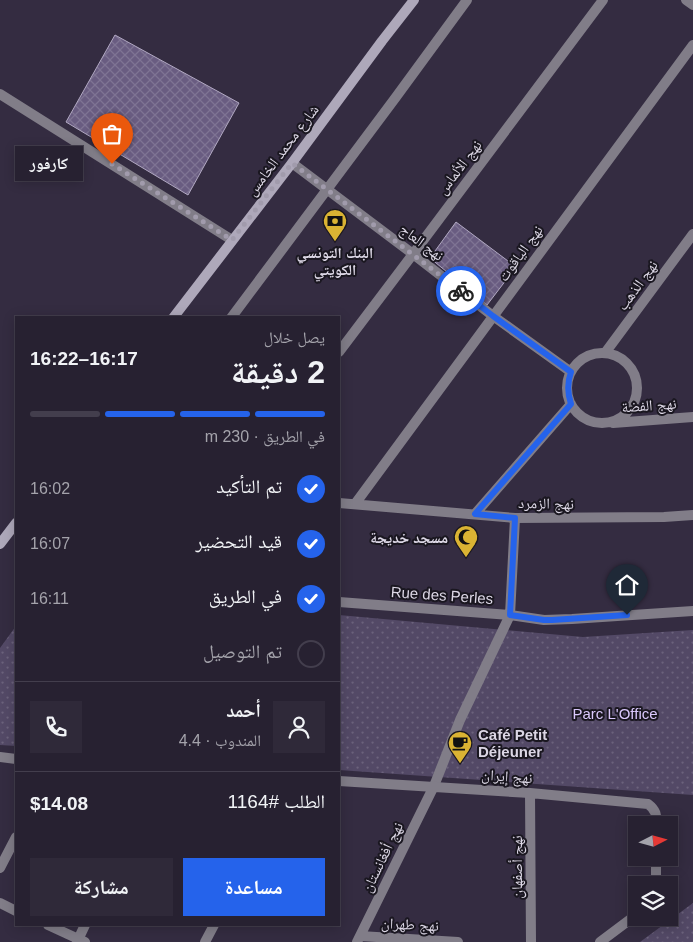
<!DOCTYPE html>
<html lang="ar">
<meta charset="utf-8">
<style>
:root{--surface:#272131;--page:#2f2939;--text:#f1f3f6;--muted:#a4a3ab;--line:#433e4d;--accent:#2563eb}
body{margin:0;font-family:Arial,"Noto Naskh Arabic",sans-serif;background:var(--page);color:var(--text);direction:rtl;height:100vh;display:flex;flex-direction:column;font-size:19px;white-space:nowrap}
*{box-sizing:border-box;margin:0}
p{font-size:16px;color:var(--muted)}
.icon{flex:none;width:28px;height:28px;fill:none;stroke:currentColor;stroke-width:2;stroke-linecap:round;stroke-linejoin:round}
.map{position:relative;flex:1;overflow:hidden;direction:ltr}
.drawer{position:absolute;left:15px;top:316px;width:325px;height:610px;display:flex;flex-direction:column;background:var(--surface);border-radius:0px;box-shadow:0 2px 12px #0003,0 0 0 1px var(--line);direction:rtl}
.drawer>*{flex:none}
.needle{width:32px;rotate:84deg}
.tools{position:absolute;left:628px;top:816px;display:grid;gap:10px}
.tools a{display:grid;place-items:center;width:50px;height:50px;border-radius:0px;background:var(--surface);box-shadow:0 2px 12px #0003,0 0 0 1px var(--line);font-size:25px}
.pin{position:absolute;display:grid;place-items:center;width:42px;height:42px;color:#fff;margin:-51px -21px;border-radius:50% 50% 50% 0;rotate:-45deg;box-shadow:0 0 5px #0007}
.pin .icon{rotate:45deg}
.courier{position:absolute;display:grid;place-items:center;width:50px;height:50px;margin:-25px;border:4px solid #2563eb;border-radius:50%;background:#fff;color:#222;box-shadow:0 1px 6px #0007}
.bubble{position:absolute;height:35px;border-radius:0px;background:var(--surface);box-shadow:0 2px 12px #0003,0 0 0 1px var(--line);font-size:16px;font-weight:700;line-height:35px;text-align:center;direction:rtl}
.summary em{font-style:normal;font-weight:700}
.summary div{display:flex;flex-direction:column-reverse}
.summary{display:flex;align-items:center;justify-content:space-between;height:85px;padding:0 15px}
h1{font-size:32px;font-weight:700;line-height:38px}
.bar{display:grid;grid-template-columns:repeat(4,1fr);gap:8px 5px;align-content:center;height:60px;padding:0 15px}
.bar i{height:6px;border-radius:4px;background:var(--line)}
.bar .selected{background:var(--accent)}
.bar p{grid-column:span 4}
.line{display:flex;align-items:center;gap:12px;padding:0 15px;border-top:1px solid var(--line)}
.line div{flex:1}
.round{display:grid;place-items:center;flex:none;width:52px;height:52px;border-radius:0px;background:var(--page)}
ol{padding:0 15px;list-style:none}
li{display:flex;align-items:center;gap:15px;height:55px}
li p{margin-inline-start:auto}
li .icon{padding:5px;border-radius:50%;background:var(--accent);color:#fff;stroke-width:4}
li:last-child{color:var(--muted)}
li i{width:28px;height:28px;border:2px solid var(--line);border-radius:50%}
.button{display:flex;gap:10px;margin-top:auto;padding:10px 15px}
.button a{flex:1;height:58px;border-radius:0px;background:var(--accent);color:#fff;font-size:20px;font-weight:700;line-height:58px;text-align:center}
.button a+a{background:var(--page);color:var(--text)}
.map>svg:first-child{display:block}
.garden{fill:url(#garden-dots)}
.building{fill:url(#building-cross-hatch);stroke:#b1a8c2}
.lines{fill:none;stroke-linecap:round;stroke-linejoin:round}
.pedestrian{stroke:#817d88;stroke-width:10}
.minor{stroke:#817d88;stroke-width:10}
.secondary{stroke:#aea8ba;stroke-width:10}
.done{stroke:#a19bac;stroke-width:5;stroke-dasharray:0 9}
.route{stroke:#2563eb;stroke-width:6}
.labels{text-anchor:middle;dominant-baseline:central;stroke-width:4;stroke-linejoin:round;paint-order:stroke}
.street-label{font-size:15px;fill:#dcd7e5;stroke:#1a1720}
.poi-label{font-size:15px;font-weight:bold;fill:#dcd7e5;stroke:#1a1720}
.park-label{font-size:15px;fill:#dac8fc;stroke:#1a1720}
</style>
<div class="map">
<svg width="693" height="942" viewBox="0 0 693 942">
<defs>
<pattern id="garden-dots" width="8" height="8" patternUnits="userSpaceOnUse" patternTransform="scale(1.25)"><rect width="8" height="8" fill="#534966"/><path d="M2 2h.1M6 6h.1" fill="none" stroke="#6b627c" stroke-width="1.8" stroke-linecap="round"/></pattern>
<pattern id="building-cross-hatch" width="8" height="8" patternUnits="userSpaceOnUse" patternTransform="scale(1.25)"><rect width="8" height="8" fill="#695c81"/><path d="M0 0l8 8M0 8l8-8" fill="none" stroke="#7e7393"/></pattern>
</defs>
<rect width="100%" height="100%" fill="#342c41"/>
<path class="garden" d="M339,615L583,637L693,630V795L339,770Z
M16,626V746L0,745V648Z
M693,903V942H640Z"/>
<path class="building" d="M115,35L239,103L188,195L66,122Z
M456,222L516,267L487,305L430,258Z"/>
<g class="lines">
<path class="pedestrian" d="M434,786L460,720L510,615"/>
<path class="minor" d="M686,0L693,5
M0,94L232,240
M292,163L413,254L493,316L571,372
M231,318L396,97L467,0
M339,352L413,254L603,0
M605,353L693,234
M567 388a35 35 0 1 1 70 0a35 35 0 1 1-70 0Z
M613,423L693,417
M339,503L515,518L664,517L693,515
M355,504L693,45
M475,514L571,404
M339,602L510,615L544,620L572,619L693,611
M510,615L515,518
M0,757L16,759
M339,781L530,793L648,804C656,810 657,815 656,825
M530,793L531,942
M0,868L16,837
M656,885V858
M0,903L16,911
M48,925L85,942
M360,936L458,942
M77,942L85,925
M205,942L214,925
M357,942L434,786
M600,942L636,915"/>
<path class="secondary" d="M173,318L292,163L382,41L414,0
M0,544L16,523"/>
</g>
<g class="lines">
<path class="done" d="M112,164L232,240L292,163L461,291"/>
<path class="route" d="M461,291L493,316L571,372C567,383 567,392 571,404L475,514L515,518L510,615L544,620H552L627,615"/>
</g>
<defs>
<g id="bank-pin" transform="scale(1.25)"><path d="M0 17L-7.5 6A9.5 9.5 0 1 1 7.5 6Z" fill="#dab333" stroke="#1a1720"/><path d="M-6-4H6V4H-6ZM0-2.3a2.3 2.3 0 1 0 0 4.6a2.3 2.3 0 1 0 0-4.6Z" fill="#111"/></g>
<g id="mosque-pin" transform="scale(1.25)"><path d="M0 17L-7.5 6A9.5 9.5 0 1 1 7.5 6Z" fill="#dab333" stroke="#1a1720"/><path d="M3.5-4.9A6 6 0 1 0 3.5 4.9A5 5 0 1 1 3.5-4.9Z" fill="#111"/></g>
<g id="cafe-pin" transform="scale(1.25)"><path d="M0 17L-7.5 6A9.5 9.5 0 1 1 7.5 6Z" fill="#dab333" stroke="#1a1720"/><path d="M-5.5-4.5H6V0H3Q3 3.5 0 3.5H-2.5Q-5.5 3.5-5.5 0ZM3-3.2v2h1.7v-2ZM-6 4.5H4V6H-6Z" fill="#111"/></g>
</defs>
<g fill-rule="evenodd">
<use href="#bank-pin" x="335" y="221"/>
<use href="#mosque-pin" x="466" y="537"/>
<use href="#cafe-pin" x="460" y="743"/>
</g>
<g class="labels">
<g class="street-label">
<text transform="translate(282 150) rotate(-53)">شارع محمد الخامس</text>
<text transform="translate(459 167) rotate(-53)">نهج الألماس</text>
<text transform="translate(422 242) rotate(37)">نهج العاج</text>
<text transform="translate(520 253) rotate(-54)">نهج الياقوت</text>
<text transform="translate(637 285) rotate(-54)">نهج الذهب</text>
<text transform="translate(649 405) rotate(-4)">نهج الفضة</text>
<text transform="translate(546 503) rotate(1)">نهج الزمرد</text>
<text transform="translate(442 595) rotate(4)">Rue des Perles</text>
<text transform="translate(507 776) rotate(4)">نهج إيران</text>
<text transform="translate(382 857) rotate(-64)">نهج أفغانستان</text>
<text transform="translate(516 867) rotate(-90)">نهج أصفهان</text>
<text transform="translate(410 924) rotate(3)">نهج طهران</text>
</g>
<g class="poi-label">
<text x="335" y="252">البنك التونسي<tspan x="335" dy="17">الكويتي</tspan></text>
<text x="448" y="537" text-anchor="end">مسجد خديجة</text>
<text x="478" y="734" text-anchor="start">Café Petit<tspan x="478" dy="17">Déjeuner</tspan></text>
</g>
<g class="park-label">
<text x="615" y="713">Parc L'Office</text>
</g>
</g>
</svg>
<div class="tools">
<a><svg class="needle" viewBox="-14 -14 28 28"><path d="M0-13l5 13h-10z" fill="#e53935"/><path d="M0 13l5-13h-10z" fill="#a4a3ab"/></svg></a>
<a><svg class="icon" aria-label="layers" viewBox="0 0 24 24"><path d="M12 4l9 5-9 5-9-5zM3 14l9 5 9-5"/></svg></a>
</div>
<div class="pin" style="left:112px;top:164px;background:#ea580c"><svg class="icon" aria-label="bag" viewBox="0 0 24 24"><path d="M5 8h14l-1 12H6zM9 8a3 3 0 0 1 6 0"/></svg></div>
<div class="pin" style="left:627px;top:615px;background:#1f2937"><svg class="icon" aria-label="home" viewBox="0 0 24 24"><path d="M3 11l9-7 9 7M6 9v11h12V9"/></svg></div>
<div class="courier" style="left:461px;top:291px"><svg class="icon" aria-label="bike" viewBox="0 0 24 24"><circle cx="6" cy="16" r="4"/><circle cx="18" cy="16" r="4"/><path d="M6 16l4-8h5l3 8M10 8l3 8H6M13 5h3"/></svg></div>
<div class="bubble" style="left:15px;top:146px;width:68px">كارفور</div>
<section class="drawer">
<div class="summary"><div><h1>2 دقيقة</h1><p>يصل خلال</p></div><em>16:17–16:22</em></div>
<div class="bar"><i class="selected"></i><i class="selected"></i><i class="selected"></i><i></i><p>في الطريق · 230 m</p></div>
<ol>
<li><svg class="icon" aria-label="check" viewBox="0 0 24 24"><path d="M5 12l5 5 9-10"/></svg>تم التأكيد<p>16:02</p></li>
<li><svg class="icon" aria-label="check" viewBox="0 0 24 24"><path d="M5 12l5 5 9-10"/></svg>قيد التحضير<p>16:07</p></li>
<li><svg class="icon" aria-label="check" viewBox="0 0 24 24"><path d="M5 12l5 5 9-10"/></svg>في الطريق<p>16:11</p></li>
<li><i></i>تم التوصيل</li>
</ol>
<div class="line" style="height:90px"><a class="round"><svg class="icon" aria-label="person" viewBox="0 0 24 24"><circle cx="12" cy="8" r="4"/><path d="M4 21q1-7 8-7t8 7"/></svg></a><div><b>أحمد</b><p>المندوب · 4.4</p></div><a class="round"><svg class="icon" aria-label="phone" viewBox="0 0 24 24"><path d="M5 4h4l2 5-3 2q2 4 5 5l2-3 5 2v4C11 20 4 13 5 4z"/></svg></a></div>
<div class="line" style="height:65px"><div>الطلب #1164</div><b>$14.08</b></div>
<div class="button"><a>مساعدة</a><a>مشاركة</a></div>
</section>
</div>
